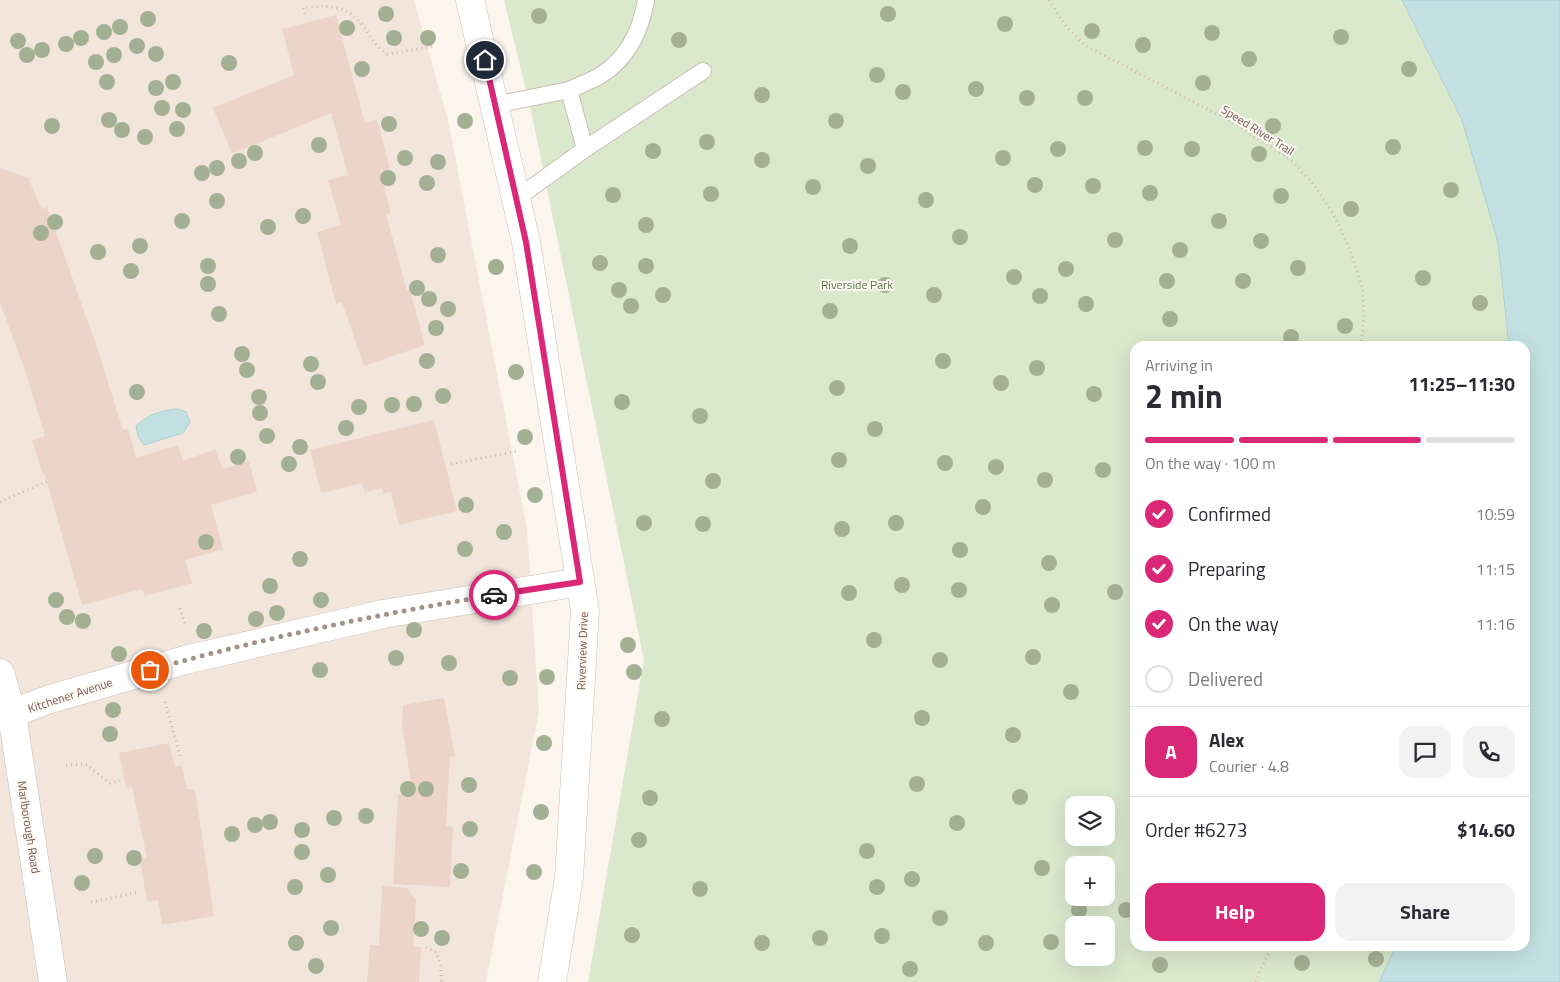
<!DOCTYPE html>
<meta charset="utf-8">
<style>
:root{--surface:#fff;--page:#f2f2f3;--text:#2b2b33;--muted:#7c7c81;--line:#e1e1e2;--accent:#db2777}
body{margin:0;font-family:"Titillium Web",sans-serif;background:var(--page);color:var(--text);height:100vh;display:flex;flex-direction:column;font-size:19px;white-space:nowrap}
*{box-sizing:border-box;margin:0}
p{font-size:16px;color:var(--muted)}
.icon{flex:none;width:28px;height:28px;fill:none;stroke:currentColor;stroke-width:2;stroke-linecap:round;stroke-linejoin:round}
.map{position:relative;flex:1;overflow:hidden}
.drawer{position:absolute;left:1130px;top:341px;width:400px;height:610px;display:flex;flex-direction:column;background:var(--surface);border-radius:15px;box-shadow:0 5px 20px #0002}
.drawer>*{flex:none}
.tools{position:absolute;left:1065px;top:796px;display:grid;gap:10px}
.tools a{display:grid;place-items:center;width:50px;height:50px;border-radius:10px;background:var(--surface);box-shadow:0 5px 20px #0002;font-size:25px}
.pin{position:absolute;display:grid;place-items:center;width:42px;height:42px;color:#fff;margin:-21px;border:2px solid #fff;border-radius:50%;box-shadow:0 1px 5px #0007}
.courier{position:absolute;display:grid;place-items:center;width:50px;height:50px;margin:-25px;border:4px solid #db2777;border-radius:50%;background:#fff;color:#222;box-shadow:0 1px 6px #0007}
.summary em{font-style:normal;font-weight:700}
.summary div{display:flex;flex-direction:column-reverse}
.summary{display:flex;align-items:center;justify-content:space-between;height:85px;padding:0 15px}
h1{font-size:32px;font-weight:700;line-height:38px}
.bar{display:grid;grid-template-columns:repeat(4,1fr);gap:8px 5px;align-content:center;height:60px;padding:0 15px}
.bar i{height:6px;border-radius:4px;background:var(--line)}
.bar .on{background:var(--accent)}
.bar p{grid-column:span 4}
.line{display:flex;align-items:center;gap:12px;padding:0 15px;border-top:1px solid var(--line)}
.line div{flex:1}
.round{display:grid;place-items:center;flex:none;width:52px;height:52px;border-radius:15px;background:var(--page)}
ol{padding:0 15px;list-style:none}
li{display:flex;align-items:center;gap:15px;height:55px}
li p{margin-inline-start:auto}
li .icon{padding:5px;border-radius:50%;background:var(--accent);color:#fff;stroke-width:4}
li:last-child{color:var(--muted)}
li i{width:28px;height:28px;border:2px solid var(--line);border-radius:50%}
.action{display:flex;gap:10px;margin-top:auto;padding:10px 15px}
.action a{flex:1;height:58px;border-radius:15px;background:var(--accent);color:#fff;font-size:20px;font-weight:700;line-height:58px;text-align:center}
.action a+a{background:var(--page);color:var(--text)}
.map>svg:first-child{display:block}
.residential{fill:#f2e6dc}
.green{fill:#dae8cc;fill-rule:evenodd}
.water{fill:#c3e1e3;stroke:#aad1d4}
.building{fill:#edd4c8}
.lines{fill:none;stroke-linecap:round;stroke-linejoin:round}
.lane-casing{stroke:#cdbdb4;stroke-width:18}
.street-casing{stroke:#cdbdb4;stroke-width:29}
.secondary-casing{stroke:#d2beb4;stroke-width:29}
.path{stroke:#d3b7aa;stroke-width:3;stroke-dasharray:1 4;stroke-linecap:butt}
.lane{stroke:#fff;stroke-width:16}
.street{stroke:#fff;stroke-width:28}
.secondary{stroke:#fff;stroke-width:28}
.tree{fill:#a4b094}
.done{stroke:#a49188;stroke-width:5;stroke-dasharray:0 9}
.route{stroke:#db2777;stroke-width:6}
.labels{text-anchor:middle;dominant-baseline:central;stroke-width:4;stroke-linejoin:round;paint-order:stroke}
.street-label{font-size:12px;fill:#755b52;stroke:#fef9f4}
.park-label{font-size:12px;fill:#5c784b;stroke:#fef9f4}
</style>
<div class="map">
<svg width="1560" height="982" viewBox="0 0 1560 982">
<rect width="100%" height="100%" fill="#fbf5ed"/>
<path class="residential" d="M0,0H414L448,120L527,529L539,711L486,982H0Z"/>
<path class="green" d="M504,0H1560V982H588L644,660L531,111ZM1135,346H1525V946H1135ZM1074,805H1106V838H1074ZM1074,865H1106V898H1074ZM1074,925H1106V958H1074Z"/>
<path class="water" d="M1402,0H1560V982H1379L1396,946H1525V346H1509L1498,242L1462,120Z
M178,409L186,412L190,422L183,433L144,445L138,436L136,426C148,415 161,410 178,409Z"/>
<path class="building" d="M336,15L365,123L377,120L390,169L380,171L391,213L386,214L407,291L410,290L425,345L364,366L342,302L336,304L317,232L341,225L328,180L348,175L331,113L232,154L213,108L294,75L282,29Z
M0,168L28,178L42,209L47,207L96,344L123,430L128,428L136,458L178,445L183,461L215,449L223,469L249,461L257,492L211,505L223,549L185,560L192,583L145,596L142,589L82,605L45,475H43L32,440L45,436L26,373L0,303Z
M434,420L457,511L399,525L391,492L383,494L382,488L365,492L362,483L321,493L310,450Z
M444,698L455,756L450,757L446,826L453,827L450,887L393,884L398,794L413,795L402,726L403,705Z
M169,743L175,767L182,765L187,789H195L214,916L162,925L158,900L147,902L140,859L147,858L132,787L126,788L119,753Z
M382,886L407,888L416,900L413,947H421L419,982H367L370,945H379Z"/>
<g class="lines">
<g class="lane-casing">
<path id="lane" d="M569,90C580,85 591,81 601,75C628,58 641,30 646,0
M495,105L569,90L585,149
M516,199L585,149L703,71"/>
</g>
<g class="street-casing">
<path id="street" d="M0,673L12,714L53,982
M0,718L47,700L185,660L383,614L580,582"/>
</g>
<g class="secondary-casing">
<path id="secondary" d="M470,0L526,242L585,611L569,877L552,982"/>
</g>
<path class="path" d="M1049,0L1066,26L1086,46L1236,124L1291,160L1315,186L1335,217L1351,252L1362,287L1364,317L1361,346
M305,14L303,8C323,5 345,4 360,22C372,36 370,42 387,54L436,46
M451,464L518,451
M0,502L48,481
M180,608L185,624
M165,702L180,756
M66,765L85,764L110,783L120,781
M91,902L140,892
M426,947L436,952L441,966V982
M1255,982L1272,946"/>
<use href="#lane" class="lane"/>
<use href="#street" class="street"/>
<use href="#secondary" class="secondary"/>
</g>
<g class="tree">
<circle cx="386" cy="14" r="8"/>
<circle cx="888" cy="14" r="8"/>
<circle cx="539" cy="16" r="8"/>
<circle cx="148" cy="19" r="8"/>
<circle cx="1005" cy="24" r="8"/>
<circle cx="120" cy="27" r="8"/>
<circle cx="347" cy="28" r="8"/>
<circle cx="1092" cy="31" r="8"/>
<circle cx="104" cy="32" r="8"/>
<circle cx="1212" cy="33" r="8"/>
<circle cx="1341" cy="37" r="8"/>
<circle cx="81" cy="38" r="8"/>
<circle cx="394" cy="38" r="8"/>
<circle cx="428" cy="38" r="8"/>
<circle cx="679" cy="40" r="8"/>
<circle cx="18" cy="41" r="8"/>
<circle cx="66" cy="44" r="8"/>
<circle cx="1143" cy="45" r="8"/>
<circle cx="137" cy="46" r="8"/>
<circle cx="42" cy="50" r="8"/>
<circle cx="156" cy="54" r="8"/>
<circle cx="27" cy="55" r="8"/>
<circle cx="114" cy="55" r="8"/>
<circle cx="1249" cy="59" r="8"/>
<circle cx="96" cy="62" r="8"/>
<circle cx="229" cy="63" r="8"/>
<circle cx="362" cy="69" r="8"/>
<circle cx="1409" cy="69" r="8"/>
<circle cx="877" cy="75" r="8"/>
<circle cx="107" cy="82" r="8"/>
<circle cx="173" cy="82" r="8"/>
<circle cx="1203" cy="83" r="8"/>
<circle cx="156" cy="88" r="8"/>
<circle cx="976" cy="89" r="8"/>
<circle cx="903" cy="92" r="8"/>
<circle cx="762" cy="95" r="8"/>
<circle cx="1027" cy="98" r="8"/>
<circle cx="1085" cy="98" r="8"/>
<circle cx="162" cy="108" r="8"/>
<circle cx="183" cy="110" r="8"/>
<circle cx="109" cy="120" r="8"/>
<circle cx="465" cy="121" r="8"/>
<circle cx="836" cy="121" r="8"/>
<circle cx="389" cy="124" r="8"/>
<circle cx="52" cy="126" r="8"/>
<circle cx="1273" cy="126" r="8"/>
<circle cx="177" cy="129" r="8"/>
<circle cx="122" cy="130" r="8"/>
<circle cx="145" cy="137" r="8"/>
<circle cx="707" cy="142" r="8"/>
<circle cx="319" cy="145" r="8"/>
<circle cx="1393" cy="147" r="8"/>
<circle cx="1145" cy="148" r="8"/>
<circle cx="1058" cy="149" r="8"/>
<circle cx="1192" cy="149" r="8"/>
<circle cx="653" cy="151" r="8"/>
<circle cx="255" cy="153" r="8"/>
<circle cx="1259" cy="154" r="8"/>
<circle cx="405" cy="158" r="8"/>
<circle cx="1003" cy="158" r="8"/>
<circle cx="762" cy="160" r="8"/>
<circle cx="239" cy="161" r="8"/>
<circle cx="438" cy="162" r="8"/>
<circle cx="868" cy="166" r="8"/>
<circle cx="217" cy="168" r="8"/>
<circle cx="202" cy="173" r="8"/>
<circle cx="388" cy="178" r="8"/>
<circle cx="427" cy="183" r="8"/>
<circle cx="1035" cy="185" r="8"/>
<circle cx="1093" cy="186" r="8"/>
<circle cx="813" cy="187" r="8"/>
<circle cx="1451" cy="190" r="8"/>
<circle cx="1150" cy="193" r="8"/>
<circle cx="711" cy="194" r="8"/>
<circle cx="613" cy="195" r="8"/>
<circle cx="1281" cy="196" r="8"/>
<circle cx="926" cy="200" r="8"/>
<circle cx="217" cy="201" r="8"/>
<circle cx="1351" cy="209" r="8"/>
<circle cx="303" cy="216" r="8"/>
<circle cx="182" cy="221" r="8"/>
<circle cx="1219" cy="221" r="8"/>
<circle cx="55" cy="222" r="8"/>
<circle cx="646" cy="225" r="8"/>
<circle cx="268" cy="227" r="8"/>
<circle cx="41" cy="233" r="8"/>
<circle cx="960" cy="237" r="8"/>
<circle cx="1115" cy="240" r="8"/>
<circle cx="1261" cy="241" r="8"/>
<circle cx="140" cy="246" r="8"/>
<circle cx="850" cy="246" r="8"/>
<circle cx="1180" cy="250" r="8"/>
<circle cx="98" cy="252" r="8"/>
<circle cx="438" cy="255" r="8"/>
<circle cx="600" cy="263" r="8"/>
<circle cx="208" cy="266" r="8"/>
<circle cx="646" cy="266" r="8"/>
<circle cx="496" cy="267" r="8"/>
<circle cx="1298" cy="268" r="8"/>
<circle cx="1066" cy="269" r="8"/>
<circle cx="131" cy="271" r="8"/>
<circle cx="1014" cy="277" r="8"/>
<circle cx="1423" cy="278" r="8"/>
<circle cx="1167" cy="281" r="8"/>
<circle cx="1243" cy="281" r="8"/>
<circle cx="208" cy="284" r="8"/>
<circle cx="885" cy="285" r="8"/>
<circle cx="417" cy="288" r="8"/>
<circle cx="619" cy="290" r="8"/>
<circle cx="663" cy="295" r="8"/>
<circle cx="934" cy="295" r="8"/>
<circle cx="1040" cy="296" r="8"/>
<circle cx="429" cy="299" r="8"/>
<circle cx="1480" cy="303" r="8"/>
<circle cx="1086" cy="304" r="8"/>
<circle cx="631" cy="306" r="8"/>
<circle cx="448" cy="309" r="8"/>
<circle cx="830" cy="311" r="8"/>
<circle cx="219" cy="314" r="8"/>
<circle cx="1170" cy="319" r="8"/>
<circle cx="1345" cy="326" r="8"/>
<circle cx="436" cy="328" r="8"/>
<circle cx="1291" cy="337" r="8"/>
<circle cx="242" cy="354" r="8"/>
<circle cx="427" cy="361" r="8"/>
<circle cx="943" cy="361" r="8"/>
<circle cx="311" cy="364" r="8"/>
<circle cx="1037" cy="368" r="8"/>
<circle cx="247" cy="370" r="8"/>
<circle cx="516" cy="372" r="8"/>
<circle cx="318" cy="382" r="8"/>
<circle cx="1001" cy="383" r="8"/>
<circle cx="837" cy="388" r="8"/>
<circle cx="137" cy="392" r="8"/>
<circle cx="1094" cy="394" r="8"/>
<circle cx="443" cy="396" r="8"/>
<circle cx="259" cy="397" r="8"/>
<circle cx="622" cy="402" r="8"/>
<circle cx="414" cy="404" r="8"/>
<circle cx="392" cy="405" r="8"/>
<circle cx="359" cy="407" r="8"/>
<circle cx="260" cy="413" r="8"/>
<circle cx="700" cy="416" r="8"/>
<circle cx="346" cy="428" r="8"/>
<circle cx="875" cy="429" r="8"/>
<circle cx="267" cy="436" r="8"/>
<circle cx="525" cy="437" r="8"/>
<circle cx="300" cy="447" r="8"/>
<circle cx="238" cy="457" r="8"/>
<circle cx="839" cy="460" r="8"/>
<circle cx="945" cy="463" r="8"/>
<circle cx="289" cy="464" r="8"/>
<circle cx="996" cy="467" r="8"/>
<circle cx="1103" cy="470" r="8"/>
<circle cx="1045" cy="480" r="8"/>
<circle cx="713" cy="481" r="8"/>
<circle cx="535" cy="495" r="8"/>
<circle cx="466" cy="505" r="8"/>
<circle cx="983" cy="507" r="8"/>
<circle cx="644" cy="523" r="8"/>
<circle cx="896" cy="523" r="8"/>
<circle cx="703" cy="524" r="8"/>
<circle cx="842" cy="529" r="8"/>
<circle cx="504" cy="532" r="8"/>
<circle cx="206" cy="542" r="8"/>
<circle cx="465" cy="549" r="8"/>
<circle cx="960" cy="550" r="8"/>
<circle cx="300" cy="559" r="8"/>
<circle cx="1049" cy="563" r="8"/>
<circle cx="902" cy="585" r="8"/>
<circle cx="270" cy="586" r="8"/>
<circle cx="959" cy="590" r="8"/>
<circle cx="1115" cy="592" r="8"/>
<circle cx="849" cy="593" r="8"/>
<circle cx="56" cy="600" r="8"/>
<circle cx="321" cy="600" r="8"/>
<circle cx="1052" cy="605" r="8"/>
<circle cx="277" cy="613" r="8"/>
<circle cx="67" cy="617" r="8"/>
<circle cx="256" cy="619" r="8"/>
<circle cx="83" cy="621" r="8"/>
<circle cx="414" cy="630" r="8"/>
<circle cx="204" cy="631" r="8"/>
<circle cx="874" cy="640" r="8"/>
<circle cx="628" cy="645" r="8"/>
<circle cx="119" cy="654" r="8"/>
<circle cx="1033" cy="657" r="8"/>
<circle cx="396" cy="658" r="8"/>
<circle cx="940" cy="660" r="8"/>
<circle cx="449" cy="663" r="8"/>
<circle cx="320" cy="670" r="8"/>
<circle cx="634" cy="672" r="8"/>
<circle cx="547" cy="677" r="8"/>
<circle cx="510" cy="678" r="8"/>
<circle cx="1071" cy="692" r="8"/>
<circle cx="113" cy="710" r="8"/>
<circle cx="922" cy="718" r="8"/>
<circle cx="662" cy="719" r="8"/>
<circle cx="110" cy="734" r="8"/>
<circle cx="1013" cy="735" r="8"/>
<circle cx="544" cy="743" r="8"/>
<circle cx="917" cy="784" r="8"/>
<circle cx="469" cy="785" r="8"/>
<circle cx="408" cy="789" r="8"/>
<circle cx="426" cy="789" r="8"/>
<circle cx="1020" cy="797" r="8"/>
<circle cx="650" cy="798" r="8"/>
<circle cx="541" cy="812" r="8"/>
<circle cx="366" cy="816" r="8"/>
<circle cx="334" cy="818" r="8"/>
<circle cx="270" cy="822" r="8"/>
<circle cx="957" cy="823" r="8"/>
<circle cx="255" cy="825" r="8"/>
<circle cx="470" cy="829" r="8"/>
<circle cx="302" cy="830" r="8"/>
<circle cx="232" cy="834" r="8"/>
<circle cx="639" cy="840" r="8"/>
<circle cx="867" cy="851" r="8"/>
<circle cx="302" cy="852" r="8"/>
<circle cx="95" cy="856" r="8"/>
<circle cx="134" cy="858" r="8"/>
<circle cx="1042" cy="868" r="8"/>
<circle cx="461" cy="871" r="8"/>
<circle cx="534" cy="872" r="8"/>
<circle cx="328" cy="875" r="8"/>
<circle cx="912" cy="879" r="8"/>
<circle cx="82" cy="883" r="8"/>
<circle cx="295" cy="887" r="8"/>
<circle cx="877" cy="887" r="8"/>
<circle cx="700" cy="889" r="8"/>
<circle cx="1079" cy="910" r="8"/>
<circle cx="1126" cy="910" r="8"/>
<circle cx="940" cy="918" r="8"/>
<circle cx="331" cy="928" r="8"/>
<circle cx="421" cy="929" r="8"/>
<circle cx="632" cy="935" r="8"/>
<circle cx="882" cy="936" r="8"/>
<circle cx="442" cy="938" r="8"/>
<circle cx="820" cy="938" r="8"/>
<circle cx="1051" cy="942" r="8"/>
<circle cx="296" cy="943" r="8"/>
<circle cx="762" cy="943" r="8"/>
<circle cx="986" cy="943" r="8"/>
<circle cx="1376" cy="959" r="8"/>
<circle cx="1302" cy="963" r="8"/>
<circle cx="1160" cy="965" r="8"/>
<circle cx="316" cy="966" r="8"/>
<circle cx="910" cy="969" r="8"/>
</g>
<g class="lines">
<path class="done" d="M150,670C263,638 379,614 494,595"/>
<path class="route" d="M485,60L526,242L580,582L494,595"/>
</g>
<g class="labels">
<g class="street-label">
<text transform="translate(1258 130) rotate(32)">Speed River Trail</text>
<text transform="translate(582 651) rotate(-88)">Riverview Drive</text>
<text transform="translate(70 695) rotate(-18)">Kitchener Avenue</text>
<text transform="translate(29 827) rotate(81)">Marlborough Road</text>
</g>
<g class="park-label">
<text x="857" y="284">Riverside Park</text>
</g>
</g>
</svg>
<div class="tools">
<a><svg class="icon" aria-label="layers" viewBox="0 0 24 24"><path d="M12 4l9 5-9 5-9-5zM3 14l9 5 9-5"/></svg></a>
<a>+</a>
<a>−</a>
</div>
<div class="pin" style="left:150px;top:670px;background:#ea580c"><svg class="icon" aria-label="bag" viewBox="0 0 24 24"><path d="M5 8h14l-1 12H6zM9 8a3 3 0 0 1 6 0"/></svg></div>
<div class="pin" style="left:485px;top:60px;background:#1f2937"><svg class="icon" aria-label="home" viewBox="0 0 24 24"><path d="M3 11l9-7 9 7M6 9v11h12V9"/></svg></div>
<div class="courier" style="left:494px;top:595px"><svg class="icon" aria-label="car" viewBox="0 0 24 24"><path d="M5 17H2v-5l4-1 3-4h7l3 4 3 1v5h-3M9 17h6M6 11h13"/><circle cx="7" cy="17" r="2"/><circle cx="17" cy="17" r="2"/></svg></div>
<section class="drawer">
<div class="summary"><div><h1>2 min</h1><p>Arriving in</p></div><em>11:25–11:30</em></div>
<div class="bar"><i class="on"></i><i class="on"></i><i class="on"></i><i></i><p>On the way · 100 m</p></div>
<ol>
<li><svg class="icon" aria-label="check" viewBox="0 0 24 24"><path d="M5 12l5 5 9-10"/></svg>Confirmed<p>10:59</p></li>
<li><svg class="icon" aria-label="check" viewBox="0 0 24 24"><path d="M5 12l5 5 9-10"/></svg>Preparing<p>11:15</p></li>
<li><svg class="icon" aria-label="check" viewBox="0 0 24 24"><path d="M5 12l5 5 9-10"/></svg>On the way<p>11:16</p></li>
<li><i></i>Delivered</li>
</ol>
<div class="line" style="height:90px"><b class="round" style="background:var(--accent);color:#fff">A</b><div><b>Alex</b><p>Courier · 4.8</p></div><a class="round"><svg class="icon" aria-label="chat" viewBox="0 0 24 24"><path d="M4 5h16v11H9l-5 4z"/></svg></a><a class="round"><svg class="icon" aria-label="phone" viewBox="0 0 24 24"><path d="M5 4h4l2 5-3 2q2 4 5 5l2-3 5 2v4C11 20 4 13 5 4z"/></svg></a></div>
<div class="line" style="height:65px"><div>Order #6273</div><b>$14.60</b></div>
<div class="action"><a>Help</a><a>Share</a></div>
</section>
</div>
